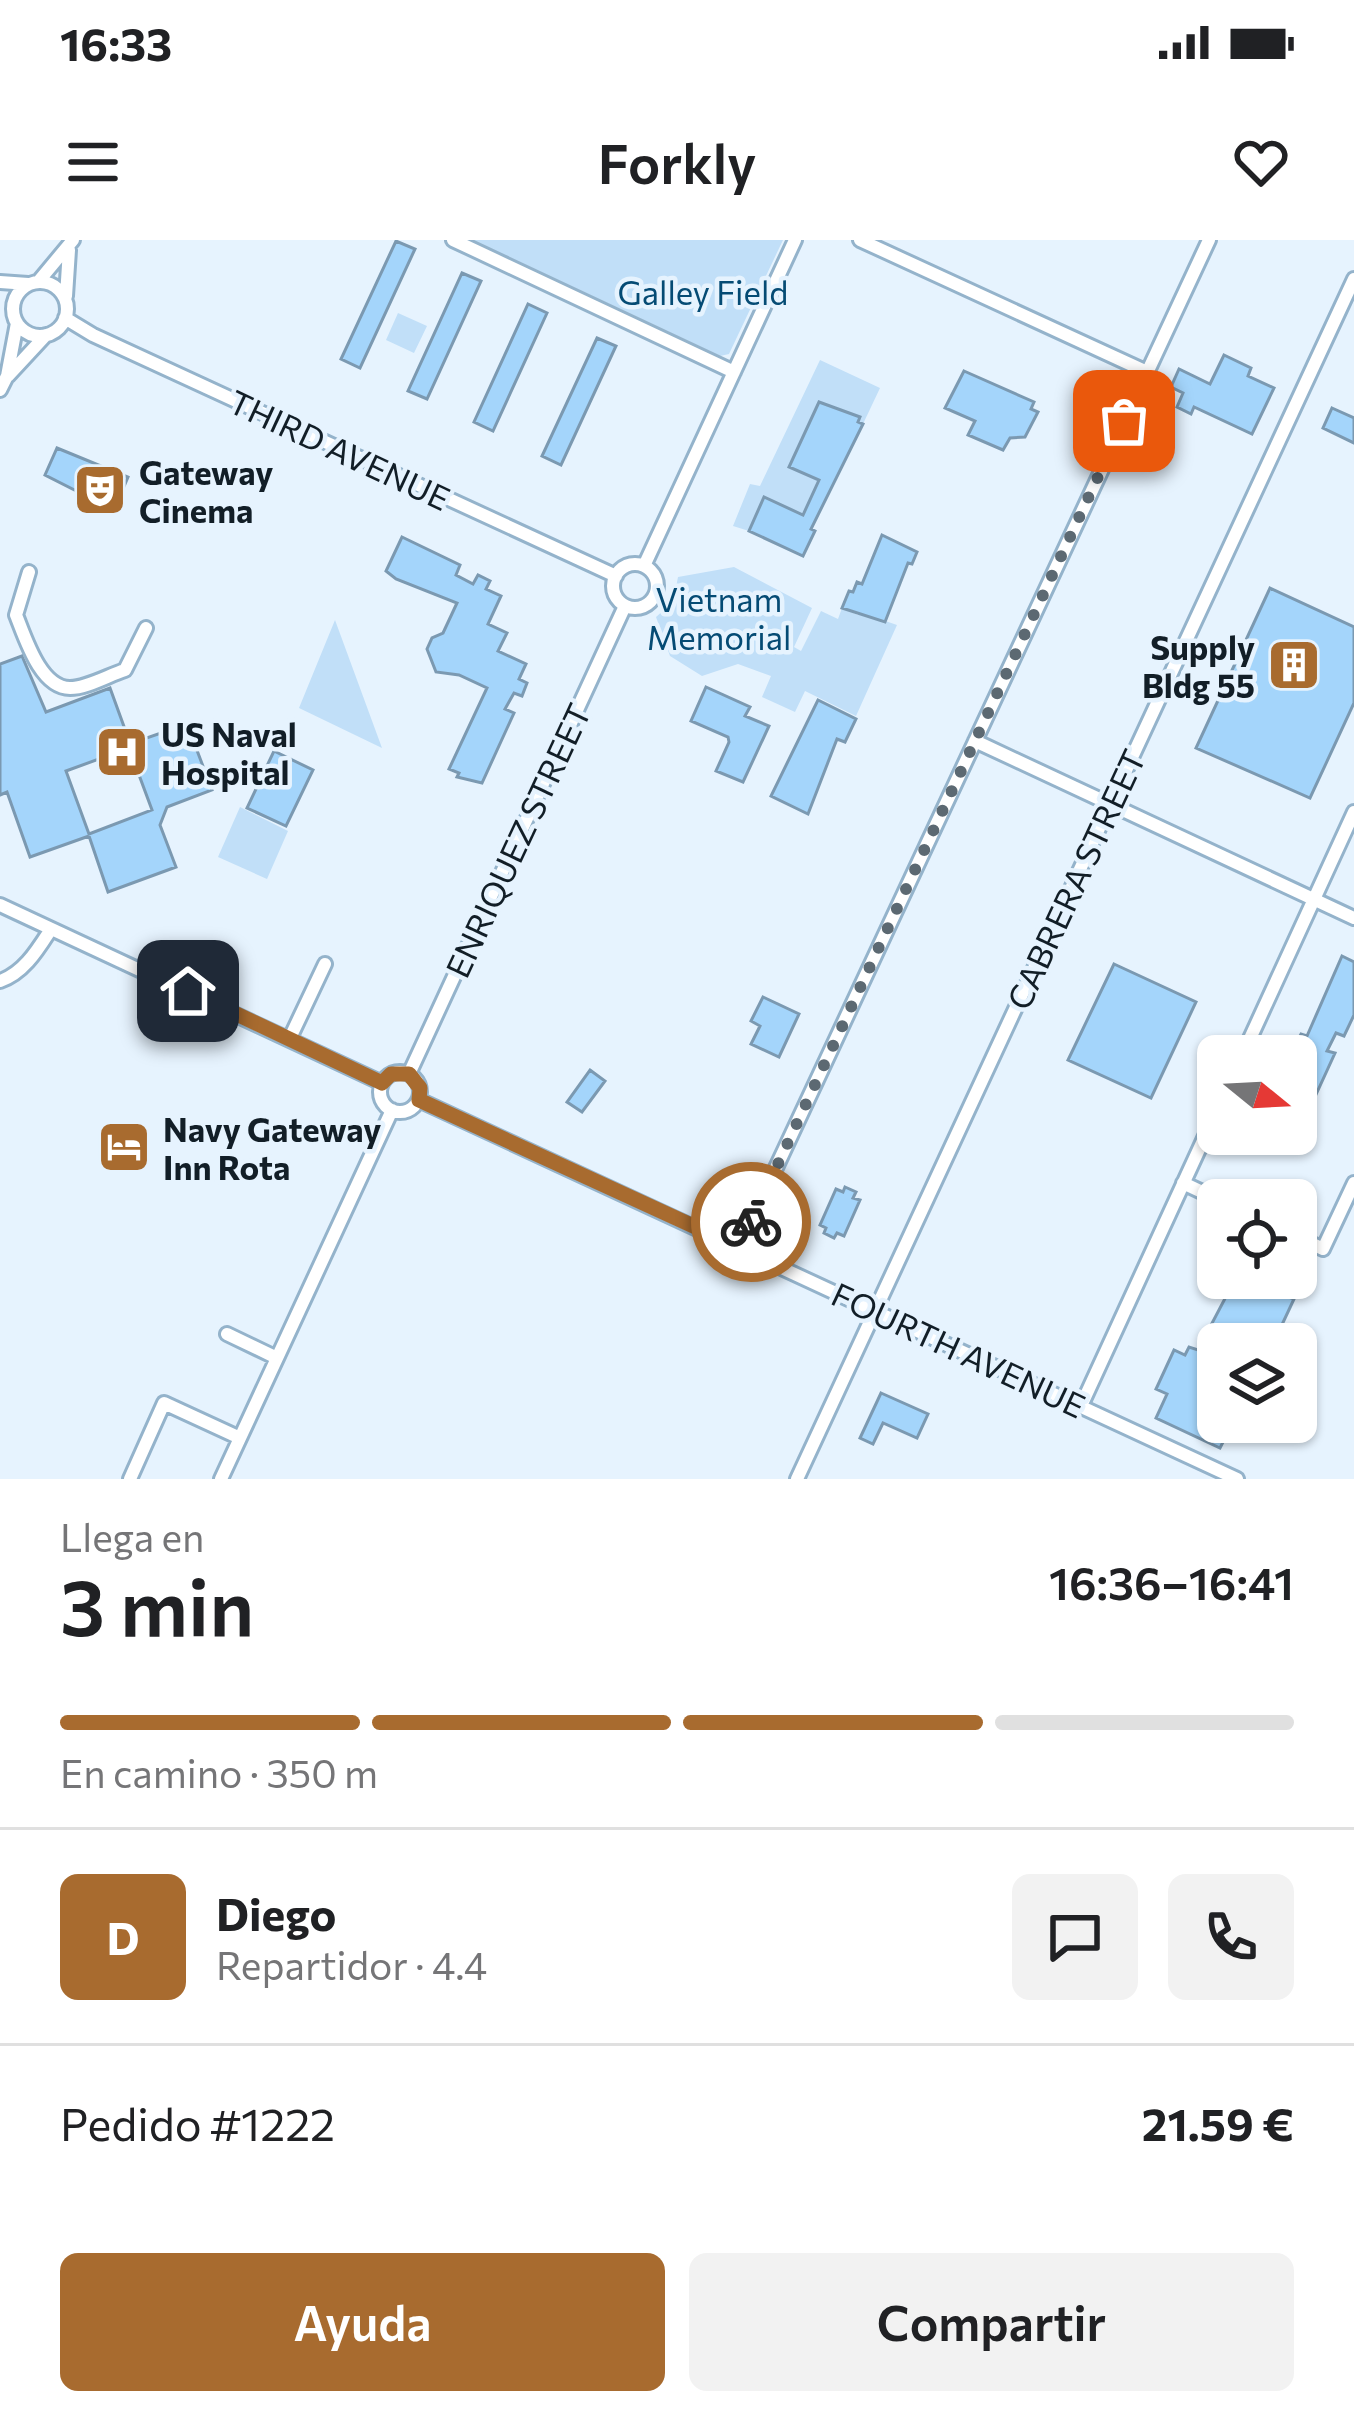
<!DOCTYPE html>
<html lang="es">
<meta charset="utf-8">
<style>
:root{--surface:#fff;--page:#f2f2f2;--text:#202124;--muted:#757577;--line:#e0e0e0;--accent:#a86b2f}
body{margin:0;font-family:Commissioner,sans-serif;background:var(--page);color:var(--text);height:100vh;display:flex;flex-direction:column;font-size:45px;white-space:nowrap}
*{box-sizing:border-box;margin:0}
p{font-size:39px;color:var(--muted)}
.icon{flex:none;width:66px;height:66px;fill:none;stroke:currentColor;stroke-width:2;stroke-linecap:round;stroke-linejoin:round}
.map{position:relative;height:1239px;overflow:hidden}
.details{display:flex;flex-direction:column;background:var(--surface);flex:1}
.details>*{flex:none}
.needle{width:78px;rotate:108deg}
.tools{position:absolute;left:1197px;top:795px;display:grid;gap:24px}
.tools a{display:grid;place-items:center;width:120px;height:120px;border-radius:18px;background:var(--surface);box-shadow:0 3px 9px #0004;font-size:60px}
.pin{position:absolute;display:grid;place-items:center;width:102px;height:102px;color:#fff;margin:-51px;border-radius:24px;box-shadow:0 6px 18px #0006}
.courier{position:absolute;display:grid;place-items:center;width:120px;height:120px;margin:-60px;border:9px solid #a86b2f;border-radius:50%;background:#fff;color:#222;box-shadow:0 3px 15px #0007}
.head em{font-style:normal;font-weight:600}
.head div{display:flex;flex-direction:column-reverse}
.head{display:flex;align-items:center;justify-content:space-between;height:204px;padding:0 60px}
h1{font-size:78px;font-weight:600;line-height:90px}
.bar{display:grid;grid-template-columns:repeat(4,1fr);gap:18px 12px;align-content:center;height:144px;padding:0 60px}
.bar i{height:15px;border-radius:9px;background:var(--line)}
.bar .on{background:var(--accent)}
.bar p{grid-column:span 4}
.line{display:flex;align-items:center;gap:30px;padding:0 60px;border-top:3px solid var(--line)}
.line div{flex:1}
.round{display:grid;place-items:center;flex:none;width:126px;height:126px;border-radius:18px;background:var(--page)}
.button{display:flex;gap:24px;margin-top:auto;padding:24px 60px}
.button a{flex:1;height:138px;border-radius:18px;background:var(--accent);color:#fff;font-size:48px;font-weight:600;line-height:138px;text-align:center}
.button a+a{background:var(--page);color:var(--text)}
.status{display:flex;justify-content:space-between;align-items:center;height:84px;padding:0 60px;background:var(--surface);direction:ltr}
.status svg{height:33px;fill:currentColor}
header{display:flex;justify-content:space-between;align-items:center;height:156px;padding:0 60px;background:var(--surface);font-size:54px;font-weight:600}
.map>svg:first-child{display:block}
.green{fill:#c1dff8}
.building{fill:#a4d5fb;stroke:#7b99b1;stroke-width:3;fill-rule:evenodd}
.lines{fill:none;stroke-linecap:round;stroke-linejoin:round}
.minor-casing{stroke:#94b3cb;stroke-width:18}
.minor{stroke:#fff;stroke-width:12}
.done{stroke:#5c6972;stroke-width:12;stroke-dasharray:0 21.6}
.route{stroke:#a86b2f;stroke-width:15}
.labels{text-anchor:middle;dominant-baseline:central;stroke-width:9;stroke-linejoin:round;paint-order:stroke}
.park-label{font-size:33px;fill:#054b74;stroke:#e6f3fe}
.street-label{font-size:33px;fill:#121e27;stroke:#e6f3fe}
.poi-label{font-size:33px;font-weight:bold;fill:#121e27;stroke:#e6f3fe;text-anchor:start}
</style>
<div class="status"><b>16:33</b><svg viewBox="0 0 49 12"><path d="M0 12V9h3v3zM5 12V6h3v6zM10 12V3h3v9zM15 12V0h3v12zM26 1h20v11H26zM47 4h2v5h-2z"/></svg></div>
<header><svg class="icon" aria-label="menu" viewBox="0 0 24 24"><path d="M4 6h16M4 12h16M4 18h16"/></svg>Forkly<svg class="icon" aria-label="heart" viewBox="0 0 24 24"><path d="M12 20l-8-8c-3-5 5-10 8-4 3-6 11-1 8 4z"/></svg></header>
<div class="map">
<svg width="1354" height="1239" viewBox="0 0 1354 1239">
<rect width="100%" height="100%" fill="#e6f3fe"/>
<path class="green" d="M472,0H783L729,114L720,116Z
M398,73L427,86L414,113L386,100Z
M820,120L880,148L863,184L858,182L859,176L819,162L790,227L819,240L803,275L749,291L733,286L750,244L760,246Z
M734,327L812,368L794,407L801,411L821,371L838,379L842,368L858,375L862,365L871,376L897,385L856,476L805,451L795,472L762,457L771,436L738,424L702,436L670,416L656,377L673,362L678,337Z
M335,380L382,508L299,468Z
M240,567L288,591L267,639L218,617Z"/>
<path class="building" d="M396,1L415,9L360,128L341,119Z
M462,33L481,41L427,159L408,151Z
M528,64L547,73L493,191L474,182Z
M597,98L616,106L561,225L542,216Z
M1224,115L1251,128L1248,136L1274,148L1252,194L1194,167L1191,174L1177,167L1183,153L1171,147L1179,129L1210,144Z
M964,131L1034,162L1031,169L1038,172L1025,197L1010,198L1003,210L968,195L975,181L945,168Z
M819,162L860,177L858,182L863,184L811,289L815,291L803,316L749,291L764,257L803,275L819,240L789,227Z
M1332,168L1354,178V203L1323,188Z
M57,208L128,237L114,270L45,235Z
M882,295L917,312L912,324L908,323L885,382L842,368L849,351L853,352L857,342L862,344Z
M402,297L460,325L456,335L473,344L478,335L490,341L486,349L501,356L488,384L507,393L498,411L526,424L519,439L527,443L522,456L514,453L505,469L514,473L482,543L457,537L459,533L449,529L487,448L459,435L436,432L427,409L432,398L443,393L457,363L396,339L386,331Z
M1270,348L1354,387V463L1310,558L1196,508Z
M22,416L46,472L110,448L126,492L144,499L187,484L212,550L167,567L160,585L176,627L108,652L89,596L30,617L7,552L0,555V424ZM129,508L152,570L89,594L66,531Z
M706,447L750,467L745,476L769,486L743,542L716,531L729,502L728,497L691,481Z
M818,460L856,479L845,502L837,499L808,574L771,556Z
M274,511L313,530L286,586L247,568Z
M1342,716L1354,722V775L1344,796L1336,793L1327,811L1335,813L1308,872L1296,866V816H1289L1301,794L1307,796Z
M1114,724L1196,762L1151,858L1068,820Z
M763,757L799,774L779,817L751,804L760,786L751,781Z
M590,830L605,841L582,872L567,862Z
M845,947L856,952L853,958L860,960L844,996L837,993L834,998L824,993L826,988L820,985L836,949L843,952Z
M1245,1041L1294,1059L1273,1104H1218V1182H1239L1231,1199L1226,1196L1220,1208L1156,1178L1167,1154L1156,1149L1174,1110L1185,1115L1189,1107L1198,1110L1230,1049L1239,1053Z
M881,1153L928,1174L917,1198L883,1183L873,1204L860,1198Z"/>
<g class="lines">
<g class="minor-casing">
<path id="minor" d="M453,0L734,132
M860,0L1147,132
M0,42L28,44
M38,42L73,0
M13 69a27 27 0 1 1 54 0a27 27 0 1 1-54 0Z
M66,56L69,10
M65,78L93,95L616,336
M8,136L46,95
M0,150L7,136L17,83
M613 346a22 22 0 1 1 44 0a22 22 0 1 1-44 0Z
M644,326L795,0
M29,332L16,375C25,397 40,448 70,448C87,448 109,435 125,430L146,388
M975,501L1354,678
M0,665L382,843
M0,741C24,733 38,709 51,689
M290,798L325,724
M1242,816L1354,572
M380 852a20 20 0 1 1 40 0a20 20 0 1 1-40 0Z
M409,834L625,366
M419,860L1237,1239
M1183,943L1219,960
M1296,996L1323,1009L1354,943
M739,1007L1209,0
M227,1094L277,1118
M1081,1166L1218,868
M130,1239L164,1163L240,1198
M221,1239L392,870
M797,1239L1354,39"/>
</g>
<use href="#minor" class="minor"/>
</g>
<g class="lines">
<path class="done" d="M751,982L1124,181"/>
<path class="route" d="M188,751L382,843L391,834H409L420,848L419,860L739,1007L751,982"/>
</g>
<defs>
<g id="theatre-square" transform="scale(2.7)"><rect x="-9" y="-9" width="18" height="18" rx="4" fill="#a86b2f" stroke="#e6f3fe"/><path d="M-5-5.5Q0-4 5-5.5V0Q5 5 0 6Q-5 5-5 0ZM-3.3-2.5H-1v1.5H-3.3ZM1-2.5H3.3v1.5H1ZM-2.8 1Q0 5.5 2.8 1Z" fill="#fff"/></g>
<g id="building-square" transform="scale(2.7)"><rect x="-9" y="-9" width="18" height="18" rx="4" fill="#a86b2f" stroke="#e6f3fe"/><path d="M-4-6H4V6H1V3H-1V6H-4ZM-2.5-4.3h1.7v1.8h-1.7ZM.8-4.3h1.7v1.8H.8ZM-2.5-1h1.7V.8h-1.7ZM.8-1h1.7V.8H.8Z" fill="#fff"/></g>
<g id="hospital-square" transform="scale(2.7)"><rect x="-9" y="-9" width="18" height="18" rx="4" fill="#a86b2f" stroke="#e6f3fe"/><path d="M-5-5h3v3.5h4V-5h3V5h-3V1.5h-4V5h-3Z" fill="#fff"/></g>
<g id="hotel-square" transform="scale(2.7)"><rect x="-9" y="-9" width="18" height="18" rx="4" fill="#a86b2f" stroke="#e6f3fe"/><path d="M-6-4.5h1.5V1H6V5H4.5V3h-9V5H-6ZM-4 0a1.8 1.8 0 1 1 3.6 0ZM.5 0V-2.5h3Q6-2.5 6 0Z" fill="#fff"/></g>
</defs>
<g fill-rule="evenodd">
<use href="#theatre-square" x="100" y="250"/>
<use href="#building-square" x="1294" y="425"/>
<use href="#hospital-square" x="122" y="512"/>
<use href="#hotel-square" x="124" y="907"/>
</g>
<g class="labels">
<g class="park-label">
<text x="703" y="51">Galley Field</text>
<text x="719" y="358">Vietnam<tspan x="719" dy="38">Memorial</tspan></text>
</g>
<g class="street-label">
<text transform="translate(340 209) rotate(25)">THIRD AVENUE</text>
<text transform="translate(517 600) rotate(-65)">ENRIQUEZ STREET</text>
<text transform="translate(1075 639) rotate(-65)">CABRERA STREET</text>
<text transform="translate(959 1109) rotate(25)">FOURTH AVENUE</text>
</g>
<g class="poi-label">
<text x="139" y="231">Gateway<tspan x="139" dy="38">Cinema</tspan></text>
<text x="1255" y="406" text-anchor="end">Supply<tspan x="1255" dy="38">Bldg 55</tspan></text>
<text x="161" y="493">US Naval<tspan x="161" dy="38">Hospital</tspan></text>
<text x="163" y="888">Navy Gateway<tspan x="163" dy="38">Inn Rota</tspan></text>
</g>
</g>
</svg>
<div class="tools">
<a><svg class="needle" viewBox="-14 -14 28 28"><path d="M0-13l5 13h-10z" fill="#e53935"/><path d="M0 13l5-13h-10z" fill="#757577"/></svg></a>
<a><svg class="icon" aria-label="locate" viewBox="0 0 24 24"><circle cx="12" cy="12" r="6"/><path d="M12 2v4M12 18v4M2 12h4M18 12h4"/></svg></a>
<a><svg class="icon" aria-label="layers" viewBox="0 0 24 24"><path d="M12 4l9 5-9 5-9-5zM3 14l9 5 9-5"/></svg></a>
</div>
<div class="pin" style="left:1124px;top:181px;background:#ea580c"><svg class="icon" aria-label="bag" viewBox="0 0 24 24"><path d="M5 8h14l-1 12H6zM9 8a3 3 0 0 1 6 0"/></svg></div>
<div class="pin" style="left:188px;top:751px;background:#1f2937"><svg class="icon" aria-label="home" viewBox="0 0 24 24"><path d="M3 11l9-7 9 7M6 9v11h12V9"/></svg></div>
<div class="courier" style="left:751px;top:982px"><svg class="icon" aria-label="bike" viewBox="0 0 24 24"><circle cx="6" cy="16" r="4"/><circle cx="18" cy="16" r="4"/><path d="M6 16l4-8h5l3 8M10 8l3 8H6M13 5h3"/></svg></div>
</div>
<section class="details">
<div class="head"><div><h1>3 min</h1><p>Llega en</p></div><em>16:36–16:41</em></div>
<div class="bar"><i class="on"></i><i class="on"></i><i class="on"></i><i></i><p>En camino · 350 m</p></div>
<div class="line" style="height:216px"><b class="round" style="background:var(--accent);color:#fff">D</b><div><b>Diego</b><p>Repartidor · 4.4</p></div><a class="round"><svg class="icon" aria-label="chat" viewBox="0 0 24 24"><path d="M4 5h16v11H9l-5 4z"/></svg></a><a class="round"><svg class="icon" aria-label="phone" viewBox="0 0 24 24"><path d="M5 4h4l2 5-3 2q2 4 5 5l2-3 5 2v4C11 20 4 13 5 4z"/></svg></a></div>
<div class="line" style="height:156px"><div>Pedido #1222</div><b>21.59 €</b></div>
<div class="button"><a>Ayuda</a><a>Compartir</a></div>
</section>
